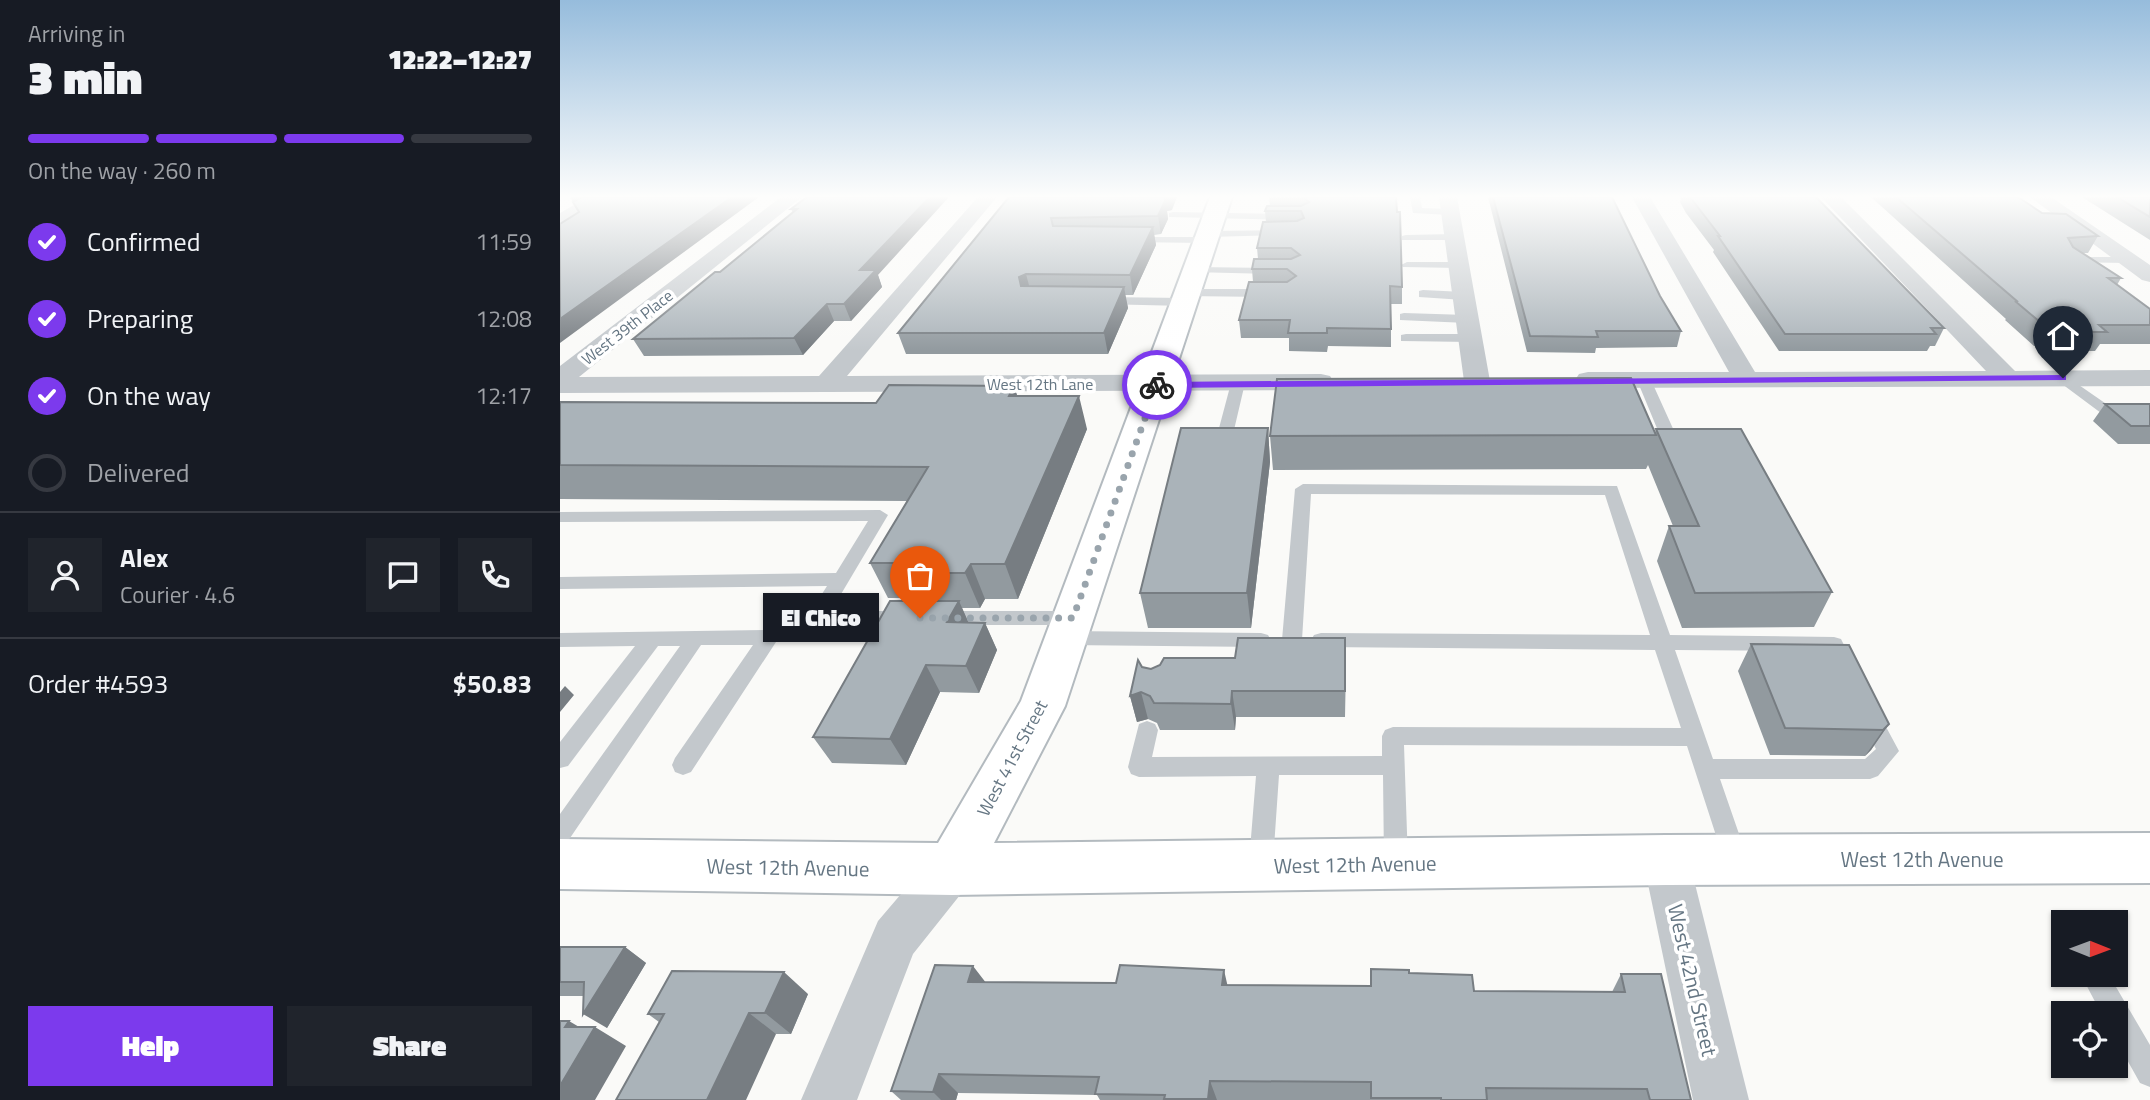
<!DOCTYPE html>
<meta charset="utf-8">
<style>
:root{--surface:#171b24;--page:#20242c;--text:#f1f3f6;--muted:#9ea1a6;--line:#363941;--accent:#7c3aed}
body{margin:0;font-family:"Titillium Web",sans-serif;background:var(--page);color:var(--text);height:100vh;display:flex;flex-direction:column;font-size:26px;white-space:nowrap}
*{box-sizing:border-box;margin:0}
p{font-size:23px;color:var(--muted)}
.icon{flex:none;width:38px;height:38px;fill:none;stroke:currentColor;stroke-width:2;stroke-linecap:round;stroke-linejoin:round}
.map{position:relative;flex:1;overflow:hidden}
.details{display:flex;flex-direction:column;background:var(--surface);width:560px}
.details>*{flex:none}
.needle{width:46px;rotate:91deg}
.fabs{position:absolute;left:1491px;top:910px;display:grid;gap:14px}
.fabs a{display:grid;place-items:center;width:77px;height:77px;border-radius:0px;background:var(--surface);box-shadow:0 2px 5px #0004;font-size:35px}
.pin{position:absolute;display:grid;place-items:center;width:60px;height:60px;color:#fff;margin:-72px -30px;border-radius:50% 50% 50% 0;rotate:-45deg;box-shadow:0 0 7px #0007}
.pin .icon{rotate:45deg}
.courier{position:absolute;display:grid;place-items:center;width:70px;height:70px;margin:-35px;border:5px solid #7c3aed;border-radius:50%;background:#fff;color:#222;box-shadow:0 2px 9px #0007}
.bubble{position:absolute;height:49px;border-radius:0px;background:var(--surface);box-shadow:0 2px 5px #0004;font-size:23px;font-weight:800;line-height:49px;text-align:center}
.head em{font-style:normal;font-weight:800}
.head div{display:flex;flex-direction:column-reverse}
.head{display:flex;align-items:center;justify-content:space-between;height:119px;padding:0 28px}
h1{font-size:46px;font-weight:800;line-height:52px}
.bar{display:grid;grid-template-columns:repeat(4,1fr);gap:10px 7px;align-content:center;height:84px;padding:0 28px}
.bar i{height:9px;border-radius:5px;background:var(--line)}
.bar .active{background:var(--accent)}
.bar p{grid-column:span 4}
.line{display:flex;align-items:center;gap:18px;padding:0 28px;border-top:2px solid var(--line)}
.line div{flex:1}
.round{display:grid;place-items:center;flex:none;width:74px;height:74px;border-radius:0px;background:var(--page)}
ol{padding:0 28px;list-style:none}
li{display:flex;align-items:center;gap:21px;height:77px}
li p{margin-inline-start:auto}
li .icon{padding:7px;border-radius:50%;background:var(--accent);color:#fff;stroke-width:4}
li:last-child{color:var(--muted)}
li i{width:38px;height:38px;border:4px solid var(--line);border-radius:50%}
.action{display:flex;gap:14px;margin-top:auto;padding:14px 28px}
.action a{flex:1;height:80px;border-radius:0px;background:var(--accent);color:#fff;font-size:28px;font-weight:800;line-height:80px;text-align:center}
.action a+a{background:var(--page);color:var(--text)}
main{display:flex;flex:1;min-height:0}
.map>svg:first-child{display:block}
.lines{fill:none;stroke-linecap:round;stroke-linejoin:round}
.secondary-casing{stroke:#b3babf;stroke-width:4}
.lane{fill:#c3c8cc;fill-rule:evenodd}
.street{fill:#c3c8cc;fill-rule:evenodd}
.secondary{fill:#fff;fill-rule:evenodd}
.wall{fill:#929a9f}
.shaded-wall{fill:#777d82}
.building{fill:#aab3b9;stroke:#777d82;stroke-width:2}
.route{fill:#7c3aed}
.done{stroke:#99a4ac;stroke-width:7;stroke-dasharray:0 12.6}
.labels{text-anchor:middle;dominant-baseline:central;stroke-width:7;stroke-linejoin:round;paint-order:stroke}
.far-street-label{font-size:16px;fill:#657683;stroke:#fff}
.street-label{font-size:18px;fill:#657683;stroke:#fff}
.near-street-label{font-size:21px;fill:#657683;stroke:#fff}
</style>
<main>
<section class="details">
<div class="head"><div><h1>3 min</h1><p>Arriving in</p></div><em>12:22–12:27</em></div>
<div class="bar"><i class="active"></i><i class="active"></i><i class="active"></i><i></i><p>On the way · 260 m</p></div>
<ol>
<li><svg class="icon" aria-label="check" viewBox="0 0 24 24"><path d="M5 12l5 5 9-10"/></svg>Confirmed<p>11:59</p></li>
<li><svg class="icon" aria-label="check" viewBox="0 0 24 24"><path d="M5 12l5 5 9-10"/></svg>Preparing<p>12:08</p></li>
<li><svg class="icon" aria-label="check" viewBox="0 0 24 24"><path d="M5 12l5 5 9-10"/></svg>On the way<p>12:17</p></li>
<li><i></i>Delivered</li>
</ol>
<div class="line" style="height:126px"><a class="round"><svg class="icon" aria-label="person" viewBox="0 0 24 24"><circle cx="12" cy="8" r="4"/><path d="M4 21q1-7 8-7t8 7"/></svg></a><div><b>Alex</b><p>Courier · 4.6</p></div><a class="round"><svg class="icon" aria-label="chat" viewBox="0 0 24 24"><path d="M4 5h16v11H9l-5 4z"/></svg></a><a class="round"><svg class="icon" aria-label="phone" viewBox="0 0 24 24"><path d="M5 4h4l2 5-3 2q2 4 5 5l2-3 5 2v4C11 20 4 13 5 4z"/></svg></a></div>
<div class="line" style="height:91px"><div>Order #4593</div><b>$50.83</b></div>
<div class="action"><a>Help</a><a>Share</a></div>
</section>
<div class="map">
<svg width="1590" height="1100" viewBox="0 0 1590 1100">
<rect width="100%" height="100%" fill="#fafaf8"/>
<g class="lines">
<g class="secondary-casing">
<path id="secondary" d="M650,197H672L505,706L434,843L1106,835L1590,833V883L1106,885L392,895L0,889V839L378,843L461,701Z"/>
</g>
<path class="lane" d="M850,197H860L862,208L890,209L895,212L890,215L853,213Z
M613,212L729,214L734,217L729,220L609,217V213Z
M726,230V234L722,235L648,237L643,234L648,231Z
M846,235L894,234L899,237L894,240H842V236Z
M572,237H646L651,240L646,243L568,242V238Z
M1509,257H1568L1574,260L1568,263L1505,262V258Z
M847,262H899L905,265L899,268L843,267L841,265Z
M636,267L716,268L722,271L716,274L632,272V268Z
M628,289H708L714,293L708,297L624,296V290Z
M863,290L904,292L910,296L904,300L859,297V291Z
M544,297L625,298L631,302L625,306L540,304V298Z
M844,313L907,315L913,319L907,323L840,320V314Z
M846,334H911L917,338L911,342L841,341V335Z
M1503,374L1555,410L1557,413L1555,416H1545L1498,381V375Z
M1084,376L1091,380L1115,433L1127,435L1130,438L1127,441L1109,443L1101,438L1077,380Z
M678,379L685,383L670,447L662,452L657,450L654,447L671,383Z
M743,484L1057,486L1110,635L1274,637L1281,639L1294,665L1291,671L1284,673L1277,671L1268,651L1115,650L1153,759H1305L1316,749L1300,718L1304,712L1311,709L1318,712L1339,751L1318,776L1310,779H1160L1187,857L1184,865L1175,868L1166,865L1163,857L1127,746L844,745L848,862L845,870L836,873L827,870L824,862L823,775H719L713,862L710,870L701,873L692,870L689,862L696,776L579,777L571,774L568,767L579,724L587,721L595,724L598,730L592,757L822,756V736L825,730L833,727L1121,728L1095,650L761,647L754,645L751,640L754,635L761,633L1090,635L1045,495L751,494L742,640L739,645L732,647L725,645L722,640L735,489Z
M320,510L328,515L271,611H342L349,613L351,618L349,623L259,625L216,642L131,772L123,775L115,772L112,765L115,758L193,645H141L8,841L0,844V814L120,646H98L8,766L0,768V742L75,646L0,647V633L208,630L250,613L267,586L0,589V577L276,573L308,521L0,522V512Z
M384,611H513L520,613L522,618L520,623L513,625H384L377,623L375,618L377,613Z
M506,631L701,633L708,635L711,640L708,645L701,647L506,645L499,643L496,638L499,633Z
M1521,975H1549L1590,1045V1087L1580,1083L1556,1040V1013H1541Z"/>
<path class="street" d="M28,197H50L0,227V213Z
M221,197H242L19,377L259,376L418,197H437L287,376L761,374L770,376L774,382L770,388L761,390L0,393V366Z
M879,197H897L930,381L926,387L917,389L908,387L904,381Z
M1072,197H1090L1195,372L1426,371L1261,197H1281L1455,371L1590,370V386L1028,388L1019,386L1015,380L1019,374L1028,372H1169Z
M1470,197H1491L1590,265V282L1582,280Z
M1106,838L1122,845L1129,860L1189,1100H1133L1083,860L1090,845Z
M392,847L408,853L415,869L408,885L353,954L297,1100H241L318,921L376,853Z"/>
<use href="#secondary" class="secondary"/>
</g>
<path class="wall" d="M247,197L318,275L322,287L291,321H274L243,355L84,356L73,339L160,272L233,213L231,209Z
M449,197L612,210L607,211L608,219L601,234L594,235L596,245L573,295H565L568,308L548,354H346L338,333Z
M709,197H836L842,287V304H831V347L768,346L767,352L729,351V338H681L679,320L693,282L692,269L698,259L697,248L706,222L705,211L710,206Z
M928,197H1052L1100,296L1121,331L1117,347L1036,348L1035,353L967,352Z
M1120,197H1256L1384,328L1375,346H1370L1367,351H1219L1153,252L1154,250L1126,213L1120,202L1121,199Z
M1311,197H1458L1482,213L1538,236L1528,253H1523L1561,278L1557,285L1590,309V344H1540L1535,351H1493L1487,346H1474L1445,320L1446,319Z
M1522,197H1590V240Z
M454,386L457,396L527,429L458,599H425L420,608H402L408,622L425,623L437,650L419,693L380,692L346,765L272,763L253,737L351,601L350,598H328L310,563L347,501L0,499V402L316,403Z
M1545,404H1590V444H1558L1533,421Z
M708,428L710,462L691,628H588L580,593Z
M1096,429L1272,592L1254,627L1122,628L1097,561L1109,526H1113L1088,465L1086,469L713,470L710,436L1095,433Z
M1191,644L1329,724L1311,750L1305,756L1210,755L1178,671Z
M786,665L785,717H676L675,730H600L597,723L588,719L577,722L570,696L582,667L591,669Z
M0,947H65L86,963L47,1028L24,996H0Z
M849,973L914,991L1052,992L1061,974L1131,1100H540L537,1095L398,1093L396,1100H341L331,1091L426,982L810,986Z
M248,994L231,1034H216L99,1022L88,1014Z"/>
<path class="shaded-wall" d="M10,197H23L13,202Z
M172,197H199L0,343V319Z
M370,197H389L318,275L322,287L291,321L284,304L300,270Z
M605,197H617L612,210L607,211L608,219L601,234L598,216Z
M593,227L596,245L573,295L570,275Z
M466,274L471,293L464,297L459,277Z
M564,287L568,308L548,354L544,333Z
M267,304L274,321L243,355L234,338Z
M454,386L465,419L449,396Z
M519,396L527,429L458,599L445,564Z
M708,428L710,462L691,628L687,593Z
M411,564L425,599L420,608L405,573Z
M399,601L411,628L387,622Z
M425,623L437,650L419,693L406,666Z
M366,665L380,692L346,765L330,739Z
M5,686L14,695L0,712V692Z
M672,691L676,717L675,730L671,704Z
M581,692L588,719L577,722L570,696Z
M1329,724L1311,750L1305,756L1323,730Z
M65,947L86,963L47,1028L23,1014Z
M413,966L430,988L408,982Z
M664,970L669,992L662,985Z
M224,972L248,994L231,1034L205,1013Z
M189,1013L216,1034L186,1100H147Z
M9,1021L31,1034L35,1027L66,1046L35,1100H0V1086L5,1027Z
M379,1074L398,1093L396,1100H381L373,1092Z
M650,1081L657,1100H648V1099Z"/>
<path class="building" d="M22,197H172L0,319V224L19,212L13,202Z
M247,197H370L300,270H316L284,304H267L234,338L73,339L155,272H160L237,209H231Z
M449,197H605V201L598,216L491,218L493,226L593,227L570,275L466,274L459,277L461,286L564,287L544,333H338Z
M743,197H836L837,212H840L842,287L830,286L831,329L767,328V333H728L730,320H679L689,282H727L736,276L727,269H692L694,259H731L740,255L731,248H697L703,222L737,221L744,218L741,211H705L707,206H741L749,202Z
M933,197H1052L1100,296L1121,331H1036L1038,337L970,336Z
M1130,197H1256L1384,328H1371L1376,334H1225L1158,236H1160Z
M1336,197H1458L1482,213L1506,214L1538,236L1508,238L1513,247L1561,278H1548L1590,309V325H1539L1547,332H1504L1499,327H1486L1455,301L1458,302Z
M1557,197H1590V217Z
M1071,378L1096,435L710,436L717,379Z
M329,385L454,386L449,396H519L445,564H411L405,573H337L343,563H310L368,467L0,465V402L316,403Z
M1545,404H1590V426H1571Z
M621,428H708L687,593H580Z
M1096,429H1181L1272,592L1135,593L1109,526H1139Z
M330,601H399L387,622L425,623L406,666L366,665L330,739L253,737Z
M678,638H785V691H672L671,704L594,703L590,696L581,692L570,696L578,660L582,667L591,669L600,665L604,658H675Z
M1191,644L1289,645L1329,724L1323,730L1225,728Z
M0,947H65L23,1014L24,982H0Z
M375,965L413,966L408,982L556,983L560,965L664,970L662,985L811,986V969L849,970V973L912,975L914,991L1065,992L1061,974H1101L1131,1100H1090L1087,1089L926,1088L927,1100H881V1098H811V1082L650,1081L648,1099H604L605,1095L535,1094L539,1077L379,1074L373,1092L331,1091Z
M112,971L224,972L205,1013H189L147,1100H56L104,1014H88Z
M0,1021H9L5,1027H35L0,1086Z"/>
<linearGradient id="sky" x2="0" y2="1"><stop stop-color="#96bcdc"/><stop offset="0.56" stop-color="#fdfdfc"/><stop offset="1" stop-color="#fdfdfc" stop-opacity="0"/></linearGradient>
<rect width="1590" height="351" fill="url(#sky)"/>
<path class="route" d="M1503,375L1506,376V380L597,388L592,385L597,382Z"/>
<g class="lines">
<path class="done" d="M360,618H513L597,385"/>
</g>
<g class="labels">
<g class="far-street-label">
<text transform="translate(67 327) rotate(-38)">West 39th Place</text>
<text x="480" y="384">West 12th Lane</text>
</g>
<g class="street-label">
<text transform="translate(452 758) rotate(-62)">West 41st Street</text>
</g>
<g class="near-street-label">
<text x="1362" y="859">West 12th Avenue</text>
<text transform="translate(795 864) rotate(-1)">West 12th Avenue</text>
<text transform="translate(228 867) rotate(1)">West 12th Avenue</text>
<text transform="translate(1133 980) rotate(77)">West 42nd Street</text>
</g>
</g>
</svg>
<div class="fabs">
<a><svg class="needle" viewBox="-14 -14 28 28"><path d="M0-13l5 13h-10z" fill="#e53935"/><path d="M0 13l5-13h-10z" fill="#9ea1a6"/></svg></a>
<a><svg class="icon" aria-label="locate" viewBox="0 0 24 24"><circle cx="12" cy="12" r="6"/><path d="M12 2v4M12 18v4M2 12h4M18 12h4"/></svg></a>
</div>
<div class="pin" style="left:360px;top:618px;background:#ea580c"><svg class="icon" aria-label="bag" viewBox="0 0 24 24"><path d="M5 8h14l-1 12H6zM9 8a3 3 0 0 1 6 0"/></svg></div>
<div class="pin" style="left:1503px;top:378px;background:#1f2937"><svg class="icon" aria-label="home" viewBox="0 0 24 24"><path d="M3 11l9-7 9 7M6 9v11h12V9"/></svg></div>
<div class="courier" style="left:597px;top:385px"><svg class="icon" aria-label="bike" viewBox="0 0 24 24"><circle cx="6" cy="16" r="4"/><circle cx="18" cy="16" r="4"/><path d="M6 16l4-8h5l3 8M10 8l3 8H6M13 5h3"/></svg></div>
<div class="bubble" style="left:203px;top:593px;width:116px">El Chico</div>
</div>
</main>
